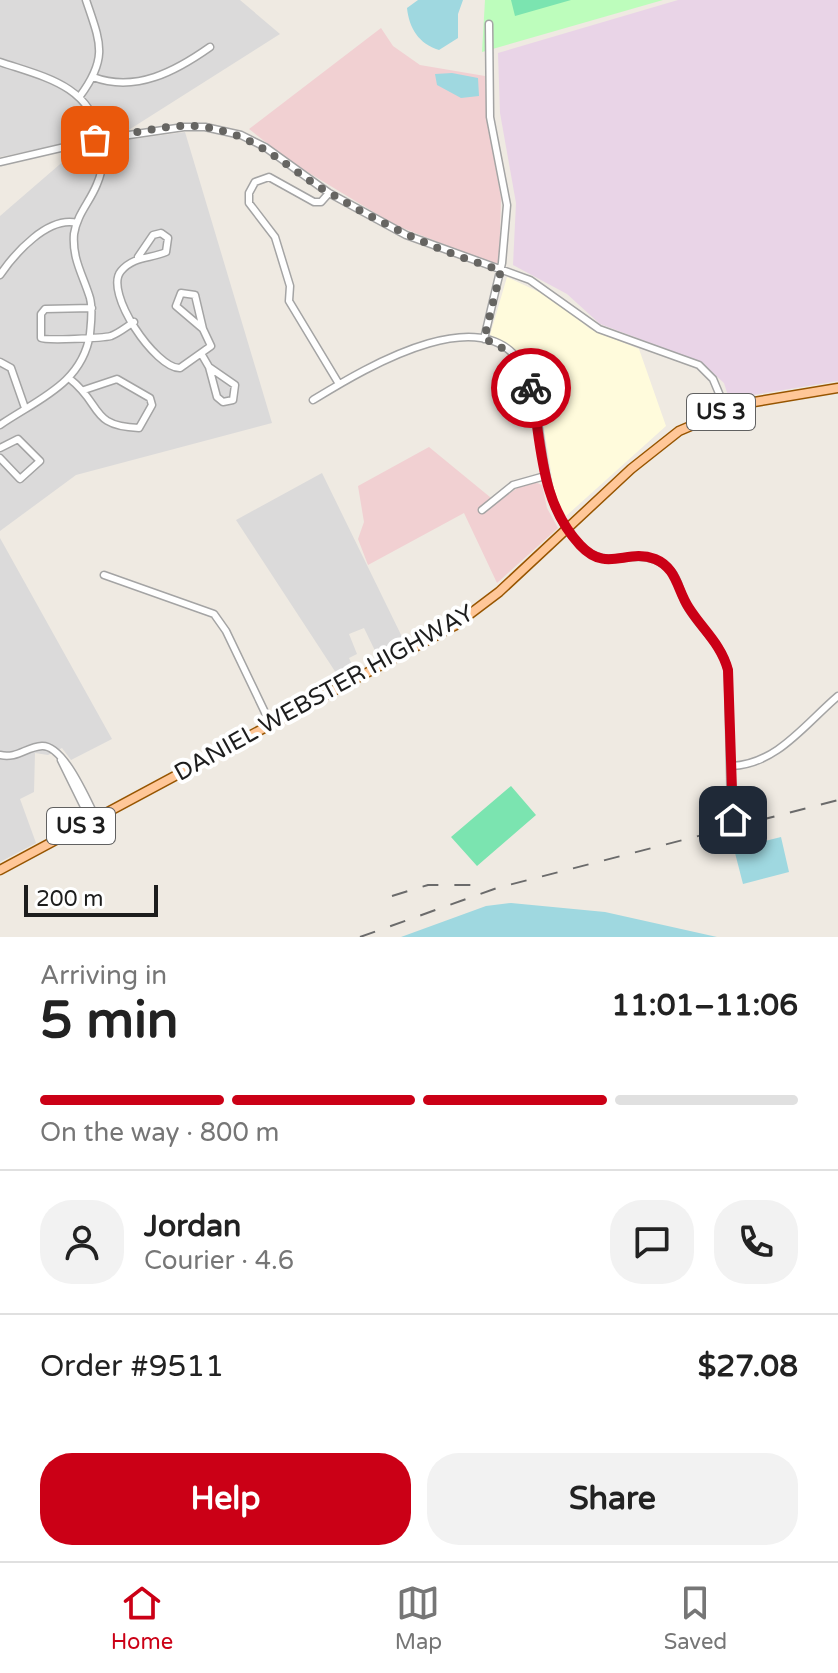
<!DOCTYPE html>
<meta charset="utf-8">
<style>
:root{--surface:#fff;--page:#f2f2f2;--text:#222;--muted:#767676;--line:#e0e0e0;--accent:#cb0016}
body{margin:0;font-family:"Varela Round",sans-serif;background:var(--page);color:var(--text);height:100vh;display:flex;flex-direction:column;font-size:30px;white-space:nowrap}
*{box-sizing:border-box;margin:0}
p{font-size:26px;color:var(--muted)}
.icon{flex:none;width:44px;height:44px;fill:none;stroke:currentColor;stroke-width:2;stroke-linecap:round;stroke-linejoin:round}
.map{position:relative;height:937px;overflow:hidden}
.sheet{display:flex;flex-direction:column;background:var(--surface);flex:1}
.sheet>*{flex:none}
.scale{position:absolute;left:24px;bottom:20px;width:134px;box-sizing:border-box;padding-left:8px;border:4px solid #1d1d1d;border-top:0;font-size:22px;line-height:28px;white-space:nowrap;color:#1d1d1d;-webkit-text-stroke:6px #fff;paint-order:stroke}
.pin{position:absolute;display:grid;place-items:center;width:68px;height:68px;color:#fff;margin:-34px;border-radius:16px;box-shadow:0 4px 12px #0006}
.courier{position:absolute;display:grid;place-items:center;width:80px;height:80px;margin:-40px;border:6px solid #cb0016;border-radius:50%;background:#fff;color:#222;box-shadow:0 2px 10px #0007}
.summary em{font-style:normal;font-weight:700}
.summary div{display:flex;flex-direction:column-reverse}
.summary{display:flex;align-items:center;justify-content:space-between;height:136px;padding:0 40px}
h1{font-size:52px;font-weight:700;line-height:60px}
.bar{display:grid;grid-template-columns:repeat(4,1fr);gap:12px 8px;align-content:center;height:96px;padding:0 40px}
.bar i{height:10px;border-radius:6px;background:var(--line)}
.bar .active{background:var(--accent)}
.bar p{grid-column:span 4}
.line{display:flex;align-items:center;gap:20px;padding:0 40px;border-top:2px solid var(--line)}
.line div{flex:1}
.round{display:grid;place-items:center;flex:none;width:84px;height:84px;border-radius:32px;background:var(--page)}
.primary-button{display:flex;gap:16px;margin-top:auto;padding:16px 40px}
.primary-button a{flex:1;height:92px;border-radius:32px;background:var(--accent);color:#fff;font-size:32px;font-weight:700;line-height:92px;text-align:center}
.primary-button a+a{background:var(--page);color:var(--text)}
.dock{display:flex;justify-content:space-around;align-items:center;height:112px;border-top:2px solid var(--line);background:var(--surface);font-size:22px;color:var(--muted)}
.dock a{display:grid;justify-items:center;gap:4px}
.dock .active{color:var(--accent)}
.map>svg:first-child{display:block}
.residential{fill:#dbdada}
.commercial{fill:#f1d0d2}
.industrial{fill:#e9d4e7}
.education{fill:#fffbdc}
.park{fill:#bdfdbc}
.pitch{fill:#7be4b0}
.water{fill:#9fd8e0}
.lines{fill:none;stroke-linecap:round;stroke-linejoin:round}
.minor-casing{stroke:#a4a4a4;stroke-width:9}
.major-casing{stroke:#975500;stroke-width:11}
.minor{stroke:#fff;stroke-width:6}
.major{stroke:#ffc798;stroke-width:8}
.rail{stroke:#6b6b6b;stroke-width:2;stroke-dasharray:16 16;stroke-linecap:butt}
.done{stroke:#666562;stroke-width:8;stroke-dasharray:0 14.4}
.route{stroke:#cb0016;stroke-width:10}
.labels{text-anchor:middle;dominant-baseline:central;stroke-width:8;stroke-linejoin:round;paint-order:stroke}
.shield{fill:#fff;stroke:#616161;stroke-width:2}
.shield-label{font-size:22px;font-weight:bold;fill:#1d1d1d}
.street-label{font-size:24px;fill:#1d1d1d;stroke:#fff}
</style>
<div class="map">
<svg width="838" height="937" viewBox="0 0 838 937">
<rect width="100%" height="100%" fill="#efeae2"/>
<path class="residential" d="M0,0H240L280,34L127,131L0,157Z
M185,132L272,423L76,475L0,531V216L81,146Z
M322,473L406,645L379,659L364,628L349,634L357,654L349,658L355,671L340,679L236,520Z
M0,538L112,739L71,760L62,748L48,755L35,753L34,792L20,799L36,843L0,862Z"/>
<path class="commercial" d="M381,28L393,46L420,65L485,76L487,118L501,198L499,266L395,225L291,162L249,129Z
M429,447L496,502L519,487L535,482L542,485L547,508L558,528L497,583L464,513L368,565L358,539L364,522L358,486Z"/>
<path class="industrial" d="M678,0H838V381L729,399L724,383L701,362L600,324L567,294L513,265L516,203L500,113L498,53Z"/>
<path class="education" d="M507,277L554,299L590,329L639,349L666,426L566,516L555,496L538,390L531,370L508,345L490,335Z"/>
<path class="park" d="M485,0H663L482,52Z"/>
<path class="pitch" d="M511,0H571L515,16Z
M511,786L536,815L477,866L451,837Z"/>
<path class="water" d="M418,0H463L458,14V38L439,50C419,44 409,28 407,8Z
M452,73L478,78L479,96L461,98L437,85L435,74Z
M781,837L789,872L743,884L734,849Z
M511,903L605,912L717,937H401L486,906Z"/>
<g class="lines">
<g class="minor-casing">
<path id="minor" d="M0,62C44,77 90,85 100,137C104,154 104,168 97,184C90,202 77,214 74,234C72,259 83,275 90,298C93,310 91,322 90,334C82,384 38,399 0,425
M93,77C136,93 176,71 210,47
M80,96C109,57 100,42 86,0
M93,117L100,171
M0,162L95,140L184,127H205L241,135L265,147L329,193L406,235L530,280L599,329L699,365L713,379L726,410
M329,193L321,202H314L269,177L255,182L249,193V203L275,237L290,286L289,301L339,384
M138,257L153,235L161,233L168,238L166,252C150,259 134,256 121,271C103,292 156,369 180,368L211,346L203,329L176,306L181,293L195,295L203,329
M0,275C15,253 48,216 77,223
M92,308L45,309L41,314V338C46,341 103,338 111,336C119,333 126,327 134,322
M484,339L502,263L507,205L490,117L489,24
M202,355L209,367L235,385L233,400L223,402L217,397L209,367
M0,362L11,368L25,408
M70,379C103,405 89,426 139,428L152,405L150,398L117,379L84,390
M313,400C362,370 498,286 529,381C547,439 535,500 582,547C604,569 625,552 650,558C658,560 666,565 671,571C679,580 680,593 686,604C699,628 721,642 728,670L731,811L741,840
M0,448L18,439L40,461L20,479L0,458
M482,510L513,485L545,476
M104,575L214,614L226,631L271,725
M0,755C17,759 26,747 42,746C64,745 87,801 96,818
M61,760L91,821
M732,766C777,764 805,724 838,696"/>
</g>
<g class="major-casing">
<path id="major" d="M0,870L454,626L499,592L631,469L679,431L742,404L838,388"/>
</g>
<use href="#minor" class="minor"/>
<use href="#major" class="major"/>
<path class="rail" d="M392,896L428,885H481
M360,937L497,888L838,800"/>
</g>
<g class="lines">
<path class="done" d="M95,140C128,135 171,122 204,127C259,135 283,166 328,192C383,225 439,252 501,270L484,339C508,348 524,363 531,388"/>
<path class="route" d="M531,388C542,443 539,501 580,545C607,574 626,548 655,559C677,568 677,590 689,608C703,630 721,644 728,670L733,820"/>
</g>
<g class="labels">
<g class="shield">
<rect x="687" y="394" width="68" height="36" rx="6"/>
<rect x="47" y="808" width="68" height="36" rx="6"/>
</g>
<g class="shield-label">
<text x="721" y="412">US 3</text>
<text x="81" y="826">US 3</text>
</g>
<g class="street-label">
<text transform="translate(324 693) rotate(-29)">DANIEL WEBSTER HIGHWAY</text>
</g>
</g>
</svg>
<div class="scale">200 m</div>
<div class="pin" style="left:95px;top:140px;background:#ea580c"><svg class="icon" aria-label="bag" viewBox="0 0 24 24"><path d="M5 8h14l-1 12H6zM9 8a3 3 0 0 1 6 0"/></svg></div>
<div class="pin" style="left:733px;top:820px;background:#1f2937"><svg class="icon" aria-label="home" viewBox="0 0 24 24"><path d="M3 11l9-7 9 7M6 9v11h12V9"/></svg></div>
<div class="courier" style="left:531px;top:388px"><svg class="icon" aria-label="bike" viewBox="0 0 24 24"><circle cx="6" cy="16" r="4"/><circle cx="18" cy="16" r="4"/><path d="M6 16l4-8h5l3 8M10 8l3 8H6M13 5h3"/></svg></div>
</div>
<section class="sheet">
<div class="summary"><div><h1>5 min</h1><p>Arriving in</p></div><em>11:01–11:06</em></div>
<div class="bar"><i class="active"></i><i class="active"></i><i class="active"></i><i></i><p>On the way · 800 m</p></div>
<div class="line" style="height:144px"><a class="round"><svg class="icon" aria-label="person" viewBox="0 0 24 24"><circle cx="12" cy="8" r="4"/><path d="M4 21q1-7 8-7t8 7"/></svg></a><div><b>Jordan</b><p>Courier · 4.6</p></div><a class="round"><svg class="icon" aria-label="chat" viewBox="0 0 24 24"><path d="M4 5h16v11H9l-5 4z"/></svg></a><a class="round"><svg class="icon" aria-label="phone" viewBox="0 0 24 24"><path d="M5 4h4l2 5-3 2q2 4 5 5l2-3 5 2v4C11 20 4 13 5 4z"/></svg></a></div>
<div class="line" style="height:104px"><div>Order #9511</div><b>$27.08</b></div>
<div class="primary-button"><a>Help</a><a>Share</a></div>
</section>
<nav class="dock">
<a class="active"><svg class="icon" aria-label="home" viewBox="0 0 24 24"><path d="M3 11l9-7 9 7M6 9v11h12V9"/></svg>Home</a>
<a><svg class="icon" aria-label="map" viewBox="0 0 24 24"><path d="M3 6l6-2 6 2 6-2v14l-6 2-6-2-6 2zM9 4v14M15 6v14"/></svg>Map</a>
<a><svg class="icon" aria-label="saved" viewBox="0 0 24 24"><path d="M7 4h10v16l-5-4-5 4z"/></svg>Saved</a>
</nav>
